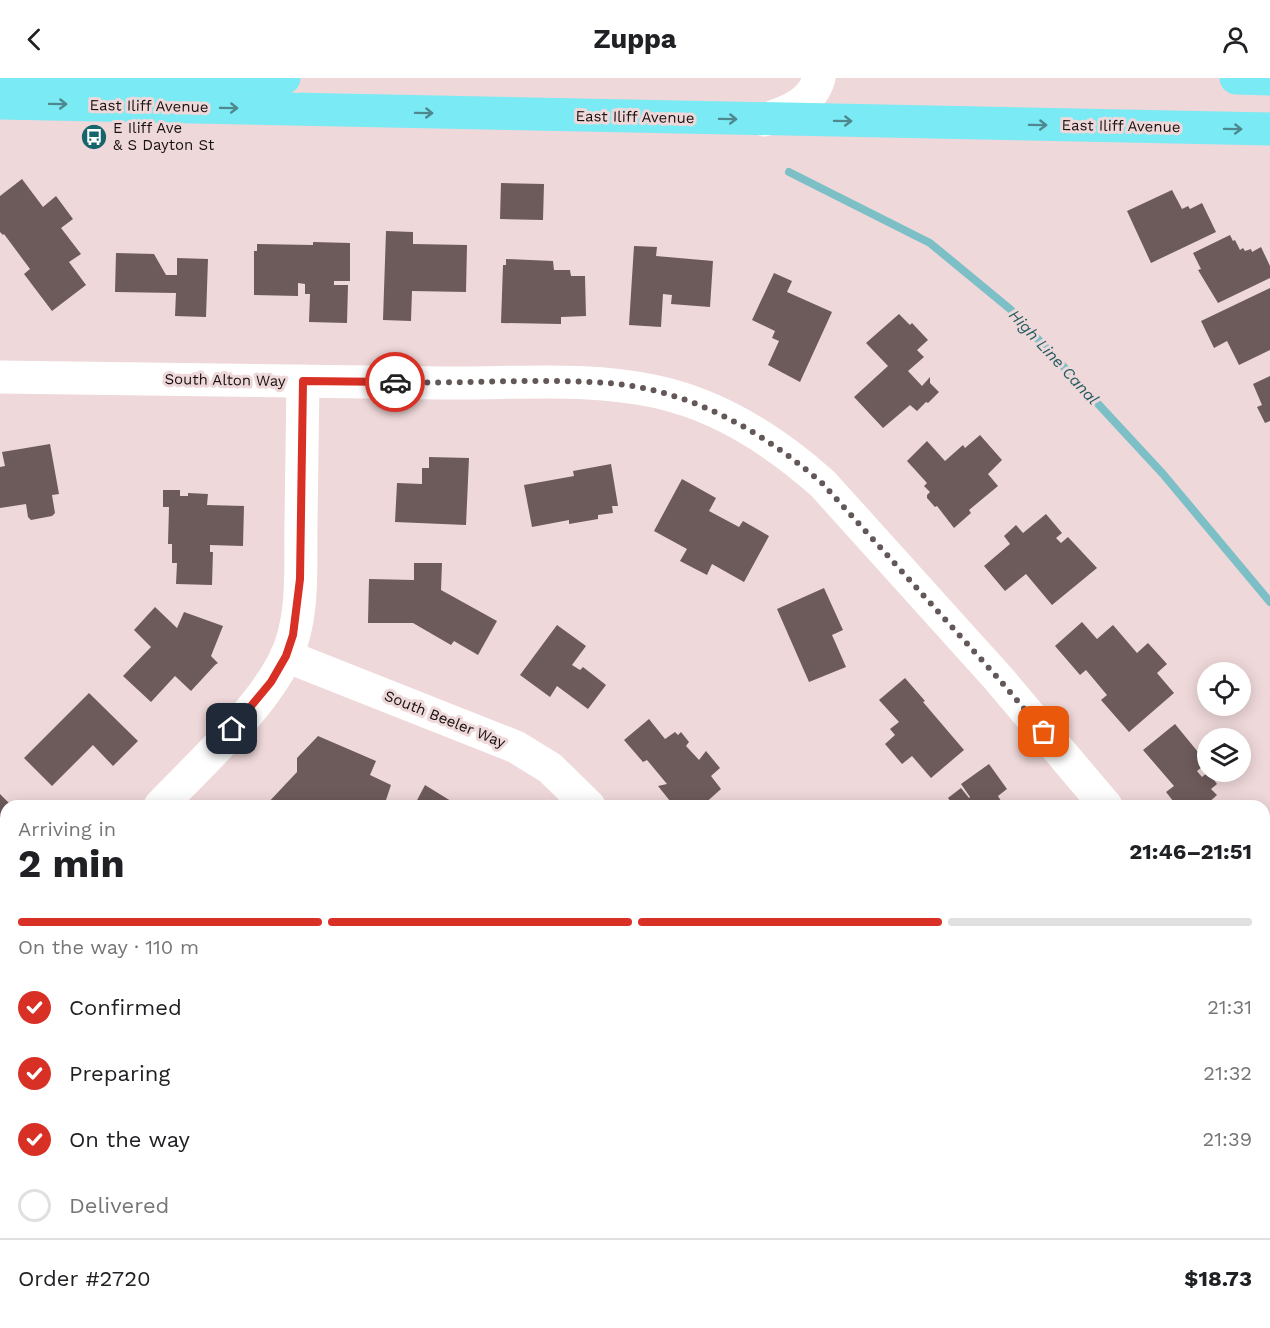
<!DOCTYPE html>
<meta charset="utf-8">
<style>
:root{--surface:#fff;--page:#f2f2f2;--text:#202124;--muted:#757577;--line:#e0e0e0;--accent:#d93025}
body{margin:0;font-family:"Work Sans",sans-serif;background:var(--page);color:var(--text);height:100vh;display:flex;flex-direction:column;font-size:22px;white-space:nowrap}
*{box-sizing:border-box;margin:0}
p{font-size:20px;color:var(--muted)}
.icon{flex:none;width:33px;height:33px;fill:none;stroke:currentColor;stroke-width:2;stroke-linecap:round;stroke-linejoin:round}
.map{position:relative;flex:1;overflow:hidden}
.side{position:absolute;left:0px;top:722px;width:1270px;height:530px;display:flex;flex-direction:column;background:var(--surface);border-radius:18px 18px 0 0;box-shadow:0 3px 15px #0003}
.side>*{flex:none}
.fabs{position:absolute;left:1197px;top:584px;display:grid;gap:12px}
.fabs a{display:grid;place-items:center;width:54px;height:54px;border-radius:50%;background:var(--surface);box-shadow:0 3px 15px #0003;font-size:30px}
.pin{position:absolute;display:grid;place-items:center;width:51px;height:51px;color:#fff;margin:-26px;border-radius:12px;box-shadow:0 3px 9px #0006}
.courier{position:absolute;display:grid;place-items:center;width:60px;height:60px;margin:-30px;border:4px solid #d93025;border-radius:50%;background:#fff;color:#222;box-shadow:0 2px 8px #0007}
.headline em{font-style:normal;font-weight:700}
.headline div{display:flex;flex-direction:column-reverse}
.headline{display:flex;align-items:center;justify-content:space-between;height:102px;padding:0 18px}
h1{font-size:39px;font-weight:700;line-height:45px}
.bar{display:grid;grid-template-columns:repeat(4,1fr);gap:9px 6px;align-content:center;height:72px;padding:0 18px}
.bar i{height:8px;border-radius:4px;background:var(--line)}
.bar .selected{background:var(--accent)}
.bar p{grid-column:span 4}
.line{display:flex;align-items:center;gap:15px;padding:0 18px;border-top:2px solid var(--line)}
.line div{flex:1}
ol{padding:0 18px;list-style:none}
li{display:flex;align-items:center;gap:18px;height:66px}
li p{margin-inline-start:auto}
li .icon{padding:6px;border-radius:50%;background:var(--accent);color:#fff;stroke-width:4}
li:last-child{color:var(--muted)}
li i{width:33px;height:33px;border:3px solid var(--line);border-radius:50%}
header{display:flex;justify-content:space-between;align-items:center;height:78px;padding:0 18px;background:var(--surface);font-size:27px;font-weight:700}
.map>svg:first-child{display:block}
.lines{fill:none;stroke-linecap:round;stroke-linejoin:round}
.stream{stroke:#7dbfc6;stroke-width:8}
.building{fill:#6d5a5b}
.minor{stroke:#fff;stroke-width:33}
.major{stroke:#7aeaf4;stroke-width:33}
.oneway{stroke:#4e888e}
.done{stroke:#635757;stroke-width:6;stroke-dasharray:0 10.8}
.route{stroke:#d93025;stroke-width:8}
.labels{text-anchor:middle;dominant-baseline:central;stroke-width:6;stroke-linejoin:round;paint-order:stroke}
.street-label{font-size:15px;fill:#181111;stroke:#efd8d9}
.poi-label{font-size:15px;fill:#181111;stroke:#efd8d9;text-anchor:start}
.water-label{font-size:16px;font-style:italic;fill:#245b61;stroke:#efd8d9}
</style>
<header><svg class="icon" aria-label="back" viewBox="0 0 24 24"><path d="M15 5l-7 7 7 7"/></svg>Zuppa<svg class="icon" aria-label="person" viewBox="0 0 24 24"><circle cx="12" cy="8" r="4"/><path d="M4 21q1-7 8-7t8 7"/></svg></header>
<div class="map">
<svg width="1270" height="1250" viewBox="0 0 1270 1250">
<rect width="100%" height="100%" fill="#efd8d9"/>
<g class="lines">
<path class="stream" d="M789,94L930,165L1010,231L1163,396L1270,524"/>
</g>
<path class="building" d="M22,101L43,129L56,118L73,141L61,150L81,176L69,184L86,207L52,233L24,196L30,191L4,156L3,157L0,154V118Z
M501,105L544,106L543,142L500,141Z
M1172,112L1182,131L1188,128L1190,131L1202,125L1216,154L1151,185L1127,133Z
M386,153L413,154V166L467,167L466,214L412,213L411,243L383,242Z
M1230,157L1233,163L1235,162L1240,172L1243,170L1245,173L1251,171L1252,174L1261,169L1270,188V200L1218,225L1198,192L1201,191L1193,175Z
M313,164L350,165V203H334V207H348L347,245L309,244L310,216H305V206L298,205V218L254,217V173H257V166L313,167Z
M634,168L657,169L656,178L713,183L710,229L671,226L672,217L663,216L661,249L629,247Z
M116,175L154,176L166,197H177V180L208,181L206,239L175,238L176,215L115,214Z
M506,181L553,183L554,192H570L571,198H585L586,238L561,239V246L501,245L503,187H506Z
M774,195L792,203L787,214L832,234L800,304L768,287L779,263L772,260L775,253L752,242Z
M1270,210V272L1239,287L1227,263L1214,270L1201,243Z
M899,236L910,247L912,245L928,262L917,272L924,279L908,293L922,308L930,299V305L939,314L928,325L926,324L917,333L910,327L883,350L854,319L888,288L866,265Z
M1270,298V343L1265,345L1257,329L1262,327L1253,306Z
M980,357L1002,382L988,396L998,408L969,432L971,435L954,450L937,428L935,429L927,420V417L930,414L924,408L927,405L907,383L927,363L945,383L963,367L965,370Z
M50,366L59,416L52,417L55,435L52,438L31,442L28,439L26,426L0,430V389L5,388L2,374Z
M429,379L469,380L466,447L395,444L397,405L422,406V390H429Z
M611,386L618,428H612L613,435L598,437V441L569,446V442L532,449L524,407L574,398L573,393Z
M682,401L716,420L709,433L739,449L743,443L769,458L744,504L712,486L707,497L680,483L687,471L654,453Z
M163,412H180V418H188V415L208,416L207,427L244,428L243,468L210,467V474H213L212,507L176,506L177,485H172V466H168L169,429H163Z
M1046,436L1062,455L1056,460L1061,465L1068,459L1097,490L1052,527L1026,496L1005,513L984,488L1010,466L1004,458L1016,447L1023,455Z
M414,485H442L441,512L497,543L478,577L454,563L451,567L413,545H368L369,501L414,502Z
M824,510L843,552L832,557L846,589L809,604L777,531Z
M155,529L177,550L184,534L223,548L211,578L218,585L215,587L191,613L175,598L151,624L123,598L151,569L134,552Z
M1082,544L1097,561L1113,547L1137,575L1148,565L1167,586L1157,595L1174,615L1129,654L1101,622L1107,617L1086,592L1080,597L1055,568Z
M557,547L586,568L572,587L580,592L583,589L606,607L588,631L557,608L550,619L520,597Z
M905,600L925,623L923,624L964,672L931,700L912,678L902,686L885,666L895,657L890,651L899,644L879,622Z
M89,615L138,663L113,688L93,667L52,708L24,680Z
M649,641L665,661L675,654L678,657L681,654L689,664L686,668L699,682L706,673L720,690L711,698L721,711L702,728H674L658,708L667,706L647,682L643,684L624,662Z
M1175,646L1207,685L1197,693L1202,699L1208,694L1217,706L1211,711L1217,717L1205,728H1177L1166,714L1174,708L1143,672Z
M318,658L376,683L370,697L391,707L384,728H265L297,694V680Z
M989,686L1007,711L998,718L1004,728H959L960,725L954,728L948,720L961,710L969,720L970,719L961,706Z
M425,707L459,728H414Z
M0,716L12,728H6V774L0,780Z
M1270,747V816L1264,810V752Z
M0,784L6,790V798L0,804Z
M1270,1053V1128L1268,1130L1264,1126V1057Z
M0,1074L6,1078L5,1163L0,1159Z"/>
<g class="lines">
<path class="minor" d="M764,42C787,34 812,26 819,0
M0,299C147,301 294,303 441,305C513,306 587,298 658,314C721,328 776,364 823,406L998,600L1106,728
M286,578L516,669L550,690L589,728
M160,728C200,686 262,630 286,579C305,538 300,487 301,444C302,397 302,350 303,303
M0,898L6,891
M1264,913L1270,920
M985,1245L986,1250"/>
<path class="major" d="M2,0L185,3L284,0
M1236,0L1270,1
M0,25L1270,51"/>
</g>
<defs><path id="oneway-shaft" d="M-6 0H5M1.5-3L5.5 0L1.5 3" fill="none" stroke-width="1.6" stroke-linecap="round" stroke-linejoin="round" transform="scale(1.5)"/></defs>
<g class="oneway">
<use href="#oneway-shaft" transform="translate(58 26) rotate(1)"/>
<use href="#oneway-shaft" transform="translate(229 30) rotate(1)"/>
<use href="#oneway-shaft" transform="translate(424 35) rotate(1)"/>
<use href="#oneway-shaft" transform="translate(728 41) rotate(1)"/>
<use href="#oneway-shaft" transform="translate(843 43) rotate(1)"/>
<use href="#oneway-shaft" transform="translate(1038 47) rotate(1)"/>
<use href="#oneway-shaft" transform="translate(1233 51) rotate(1)"/>
</g>
<g class="lines">
<path class="done" d="M395,304C465,306 538,300 609,305C690,312 763,353 823,406L998,600L1044,654"/>
<path class="route" d="M232,651L271,604L286,578L293,557L300,501L303,303L395,304"/>
</g>
<defs>
<g id="bus-disc" transform="scale(1.35)"><circle r="9.5" fill="#16646c" stroke="#efd8d9"/><path d="M-5-6H5V4H4V6H2V4H-2V6H-4V4H-5ZM-3.5-4V0h7V-4ZM-3.5 1.2v1.5H-2V1.2ZM2 1.2v1.5H3.5V1.2Z" fill="#fff"/></g>
</defs>
<g fill-rule="evenodd">
<use href="#bus-disc" x="94" y="59"/>
</g>
<g class="labels">
<g class="street-label">
<text transform="translate(149 28) rotate(1)">East Iliff Avenue</text>
<text transform="translate(635 39) rotate(1)">East Iliff Avenue</text>
<text transform="translate(1121 48) rotate(1)">East Iliff Avenue</text>
<text transform="translate(225 302) rotate(1)">South Alton Way</text>
<text transform="translate(445 641) rotate(22)">South Beeler Way</text>
</g>
<g class="poi-label">
<text x="113" y="50">E Iliff Ave<tspan x="113" dy="17">&amp; S Dayton St</tspan></text>
</g>
<g class="water-label">
<text transform="translate(1054 279) rotate(47)">High Line Canal</text>
</g>
</g>
</svg>
<div class="fabs">
<a><svg class="icon" aria-label="locate" viewBox="0 0 24 24"><circle cx="12" cy="12" r="6"/><path d="M12 2v4M12 18v4M2 12h4M18 12h4"/></svg></a>
<a><svg class="icon" aria-label="layers" viewBox="0 0 24 24"><path d="M12 4l9 5-9 5-9-5zM3 14l9 5 9-5"/></svg></a>
</div>
<div class="pin" style="left:1044px;top:654px;background:#ea580c"><svg class="icon" aria-label="bag" viewBox="0 0 24 24"><path d="M5 8h14l-1 12H6zM9 8a3 3 0 0 1 6 0"/></svg></div>
<div class="pin" style="left:232px;top:651px;background:#1f2937"><svg class="icon" aria-label="home" viewBox="0 0 24 24"><path d="M3 11l9-7 9 7M6 9v11h12V9"/></svg></div>
<div class="courier" style="left:395px;top:304px"><svg class="icon" aria-label="car" viewBox="0 0 24 24"><path d="M5 17H2v-5l4-1 3-4h7l3 4 3 1v5h-3M9 17h6M6 11h13"/><circle cx="7" cy="17" r="2"/><circle cx="17" cy="17" r="2"/></svg></div>
<section class="side">
<div class="headline"><div><h1>2 min</h1><p>Arriving in</p></div><em>21:46–21:51</em></div>
<div class="bar"><i class="selected"></i><i class="selected"></i><i class="selected"></i><i></i><p>On the way · 110 m</p></div>
<ol>
<li><svg class="icon" aria-label="check" viewBox="0 0 24 24"><path d="M5 12l5 5 9-10"/></svg>Confirmed<p>21:31</p></li>
<li><svg class="icon" aria-label="check" viewBox="0 0 24 24"><path d="M5 12l5 5 9-10"/></svg>Preparing<p>21:32</p></li>
<li><svg class="icon" aria-label="check" viewBox="0 0 24 24"><path d="M5 12l5 5 9-10"/></svg>On the way<p>21:39</p></li>
<li><i></i>Delivered</li>
</ol>
<div class="line" style="height:78px"><div>Order #2720</div><b>$18.73</b></div>
</section>
</div>
